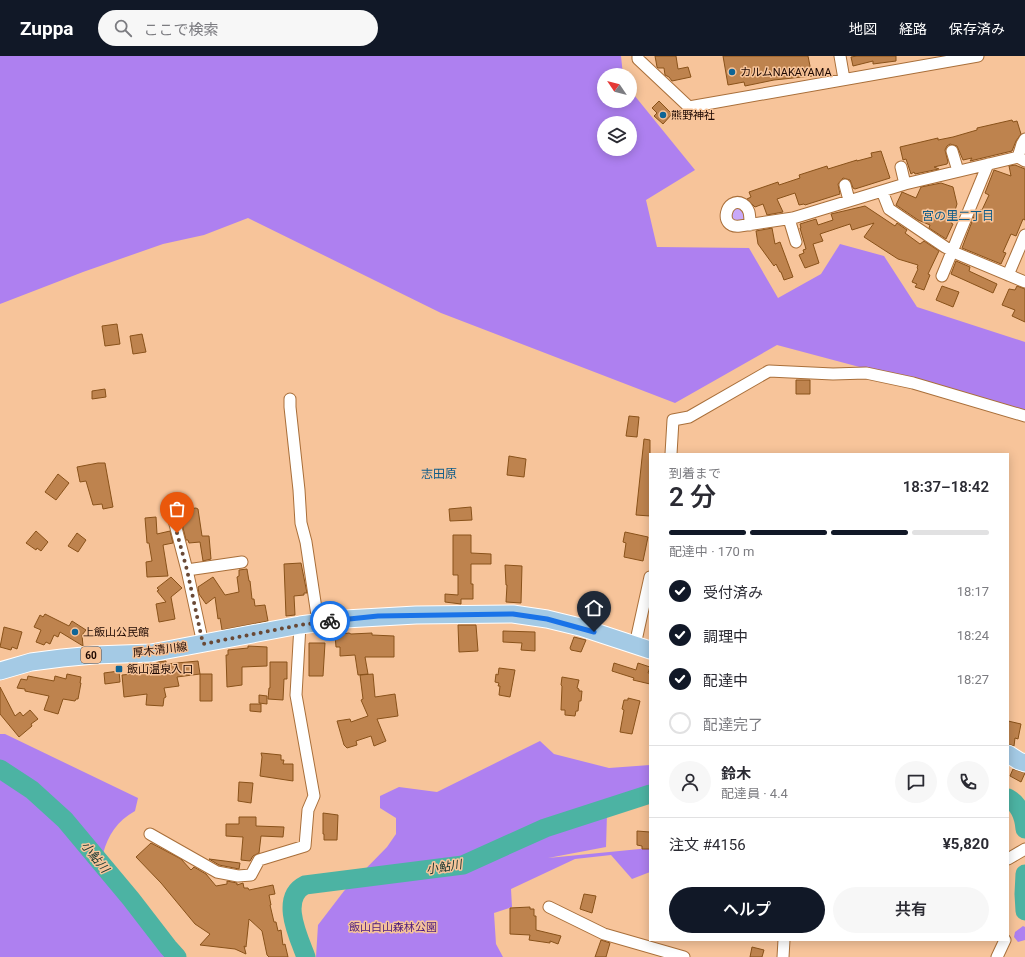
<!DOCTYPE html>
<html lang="ja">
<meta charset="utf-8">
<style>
:root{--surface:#fff;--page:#f7f7f7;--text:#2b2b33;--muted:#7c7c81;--line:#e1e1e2;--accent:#111827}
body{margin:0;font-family:Roboto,"Noto Sans JP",sans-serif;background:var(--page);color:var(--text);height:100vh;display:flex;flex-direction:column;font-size:15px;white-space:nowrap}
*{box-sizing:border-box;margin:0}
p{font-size:13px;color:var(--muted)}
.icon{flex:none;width:22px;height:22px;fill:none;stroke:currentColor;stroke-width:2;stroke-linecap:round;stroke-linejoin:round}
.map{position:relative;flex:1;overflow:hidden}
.details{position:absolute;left:649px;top:397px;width:360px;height:488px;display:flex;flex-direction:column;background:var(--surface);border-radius:0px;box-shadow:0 2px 10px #0003}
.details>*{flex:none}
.needle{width:26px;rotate:305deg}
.controls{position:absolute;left:597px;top:12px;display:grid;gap:8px}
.controls a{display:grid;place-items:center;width:40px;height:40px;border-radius:50%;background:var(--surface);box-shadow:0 2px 10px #0003;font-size:20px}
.pin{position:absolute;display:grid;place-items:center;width:34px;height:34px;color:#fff;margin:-41px -17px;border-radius:50% 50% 50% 0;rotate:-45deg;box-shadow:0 0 4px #0007}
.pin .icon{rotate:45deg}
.courier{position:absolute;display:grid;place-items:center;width:40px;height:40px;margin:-20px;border:3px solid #1a73e8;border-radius:50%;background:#fff;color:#222;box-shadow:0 1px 5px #0007}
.head em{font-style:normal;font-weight:600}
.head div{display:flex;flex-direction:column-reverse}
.head{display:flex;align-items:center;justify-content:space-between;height:68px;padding:0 20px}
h1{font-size:26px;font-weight:600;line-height:30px}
.bar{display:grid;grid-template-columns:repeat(4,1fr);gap:6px 4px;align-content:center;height:48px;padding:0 20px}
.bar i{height:5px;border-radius:3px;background:var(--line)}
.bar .current{background:var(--accent)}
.bar p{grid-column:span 4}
.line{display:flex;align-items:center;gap:10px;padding:0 20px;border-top:1px solid var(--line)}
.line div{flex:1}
.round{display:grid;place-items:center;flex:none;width:42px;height:42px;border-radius:21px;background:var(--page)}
ol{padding:0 20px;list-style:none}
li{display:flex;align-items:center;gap:12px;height:44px}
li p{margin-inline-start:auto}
li .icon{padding:4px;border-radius:50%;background:var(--accent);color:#fff;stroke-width:4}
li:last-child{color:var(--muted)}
li i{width:22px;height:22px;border:2px solid var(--line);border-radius:50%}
.button{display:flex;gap:8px;margin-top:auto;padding:8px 20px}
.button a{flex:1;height:46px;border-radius:24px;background:var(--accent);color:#fff;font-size:16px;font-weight:600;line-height:46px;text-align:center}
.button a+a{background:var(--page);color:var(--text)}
header{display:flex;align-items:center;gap:24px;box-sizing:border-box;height:56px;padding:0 20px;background:var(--accent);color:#fff}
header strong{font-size:19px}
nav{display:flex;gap:22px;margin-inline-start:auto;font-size:14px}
.search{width:280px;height:36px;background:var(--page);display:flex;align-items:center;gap:10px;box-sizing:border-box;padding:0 14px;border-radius:22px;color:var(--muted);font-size:15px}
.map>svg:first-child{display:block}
.green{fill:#c8a9f9}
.forest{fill:#ae80f0;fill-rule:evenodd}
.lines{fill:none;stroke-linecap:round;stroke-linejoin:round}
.river{stroke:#4cb3a3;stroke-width:19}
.building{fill:#be834e;stroke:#89521a}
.street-casing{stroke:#a96f3a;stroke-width:13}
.primary-casing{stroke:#fff;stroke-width:19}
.street{stroke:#fff;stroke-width:11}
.primary{stroke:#a4cae5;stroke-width:17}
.done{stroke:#694936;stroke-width:4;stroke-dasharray:0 7.2}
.route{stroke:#1a73e8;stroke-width:5}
.poi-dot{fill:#0e6596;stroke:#f7c49a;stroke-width:1.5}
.labels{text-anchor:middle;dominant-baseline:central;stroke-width:3;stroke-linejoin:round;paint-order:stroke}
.shield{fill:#f7c49a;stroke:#5e402e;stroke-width:1}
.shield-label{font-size:10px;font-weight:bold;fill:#1c0700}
.poi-label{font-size:11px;fill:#1c0700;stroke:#f7c49a;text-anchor:start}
.street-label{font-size:11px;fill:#1c0700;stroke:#f7c49a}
.park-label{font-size:11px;fill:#4c1a7e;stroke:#f7c49a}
.neighbourhood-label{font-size:12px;fill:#0f5c89;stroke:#f7c49a}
.water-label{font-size:12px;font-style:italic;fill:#13332e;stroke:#f7c49a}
</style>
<header>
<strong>Zuppa</strong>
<div class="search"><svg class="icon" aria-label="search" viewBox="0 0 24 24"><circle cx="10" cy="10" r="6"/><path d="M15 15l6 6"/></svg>ここで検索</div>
<nav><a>地図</a><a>経路</a><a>保存済み</a></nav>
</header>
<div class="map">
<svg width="1025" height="901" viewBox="0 0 1025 901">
<rect width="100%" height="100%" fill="#f7c49a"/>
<path class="green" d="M736,151L742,153L745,161L743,166L733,167L730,156Z"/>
<path class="forest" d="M0,0H621L623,19H604V45H630V34L695,114L646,144L657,191L749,192L778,242L821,218L840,188L884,200L917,251L1025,286V355L777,289L675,347L441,257L248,162L204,179L163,188L83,216L0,248ZM604,67H630V93H604Z
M0,678H5L138,742L135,755C117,765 108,779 103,798L132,834L138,859L161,887L176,901H0Z
M540,685L554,698L609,712L650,709V739L599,749L607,758L606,791L548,802L650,792V816L632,823L611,799L575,803L511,833L512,851L494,857L496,888L503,901H316L318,869L344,835L387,791L396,778V762L380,752V740L399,731L437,736Z
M1023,870L1025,871V884L1018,886L1014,881L1015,876Z"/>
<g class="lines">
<path class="river" d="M0,713L32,734L65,764L131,843L168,891L177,901
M1008,742C1019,748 1024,761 1025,773
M1025,818L1024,838L1025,855
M306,901C299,882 279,842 305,829L463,809L545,772L650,738"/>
</g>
<path class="building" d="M655,0H676L678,13L688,11L691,21L672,25L669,21L665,19L664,12H658L657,11Z
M723,0H808L812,20L774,24L745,30L744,26L728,29Z
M857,0H896V5L873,8V5L853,10L851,1Z
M659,45L672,58L663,68L654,60L657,57L652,52Z
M1012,64L1013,66L1017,65L1021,78L1016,85L1012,95L970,105L972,102L963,104L957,90L950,88L947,90L945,94L948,106L947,108L934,111L939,113L915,118L914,116L911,118L906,103L903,104L900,91L938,82V84L953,81L977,74V72Z
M881,95L890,122L855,133L853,132L850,124L843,122L838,128L840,138L805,149L804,148L799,149L795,137L777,143L783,156L767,159L763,148L755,151L747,143L751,141L749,136L778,126L779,129L800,122L799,119L827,110L828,113L857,104V105L872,101L871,97Z
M1015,109L1025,113V164L1023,163L1016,180L1011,178L1003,196L1006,197L1001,208L962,192L976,155L979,156L980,154H982L989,139L985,137L994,114L1011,120L1009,110Z
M941,127L953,131L957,148L951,167L953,168L946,183L929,172L930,169L918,164L896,149L902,136L916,142L921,131Z
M865,150L895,170L897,167L907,174L905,177L920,188L924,185L939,195L928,218L930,219L924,234L915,231L917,228L912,226L918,213L917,212L918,209L898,203L864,181L874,167L852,174L850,168L820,178L823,185L813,188L819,207L805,212L799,199L804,197L803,194L806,193L800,172H801L800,168L816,163L818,169L833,164L831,158Z
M772,172L775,188L780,186L793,221L784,224L781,216H780L776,208L774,210L758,188L756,175Z
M956,205L970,211L969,215L997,228L993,237L951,218Z
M942,230L959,236L953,251L936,244Z
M1017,230L1025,233V266L1012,260L1015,254L1002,249L1009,233L1015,234Z
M117,268L120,288L105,290L102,270Z
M142,278L146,296L133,298L130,280Z
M796,324H810V338H796Z
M105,333L106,341L92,343V335Z
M629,360L639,361L637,381L626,380Z
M644,383L650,384V460L636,459Z
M509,400L526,403L524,421L507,419Z
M98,407H105L113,451L103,453L102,448L93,449L86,425L80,426L77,411Z
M58,418L69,427L56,444L45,436Z
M471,451L472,464L450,465L449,453Z
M196,452L198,453L202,480H209L211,503L203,505L200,486L189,487L188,484H186L183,472L181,454Z
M156,461L157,478L170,475L173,487L163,489L168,520L147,521L146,506L152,505L149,487H147L145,462Z
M36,475L48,486L41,495L37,492L36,494L26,487Z
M625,476L648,481L643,505L624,501L626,487L623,486Z
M77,477L86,484L78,496L68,490Z
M453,479H471V497L491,498V508H471V528H473V543H461V548L445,546V538L458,539V519H453Z
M301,507L307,537H304V539L294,540L295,559L286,560L284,508Z
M505,509L522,510L521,547L506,546L507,529H506Z
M247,513L249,525H250L252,543H254L255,550L265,549L268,565L222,574L220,562L218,563L215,541L206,548L199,538L198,531L213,521L225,539L239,536L237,521L239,520V514Z
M171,521L182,532L171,541L175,563L159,566L156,548L166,546L157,535L159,534L157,532Z
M45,558L69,570L72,565L86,574L82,579L83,590L60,576L58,581L54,579L50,588L46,586L44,589L36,586L41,574L34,571L40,559L43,561Z
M458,569H476L478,595L459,596Z
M4,571L22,576L17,593L12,591L11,594L0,591Z
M503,575L535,576V595L521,594L522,587L503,586Z
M349,577L351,578L372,577V579L394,580V601H365L368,618L358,619L355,599L340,600V591H336L335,579Z
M574,581L586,584L581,596L571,594L570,592Z
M309,587H325L323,620H309Z
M248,590L267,591V610L242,611V629L227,631L226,599H228V594L248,592Z
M166,605V608L198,605L200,618L177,621L179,630L164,632L166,641L164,642L163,650L146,649L147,638L124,641L122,619L142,617V609L155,608L158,606Z
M270,606H287V623H284L283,644L268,643L269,632H270Z
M614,607L636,614L638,607L650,611L648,617H650V628L633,624L634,622L612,615Z
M499,612L515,614L510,641L499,639L500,630H498L499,627L495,626L496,618L498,619Z
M119,615L120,626L105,628L104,617Z
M67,618L81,621L80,627H81L78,643H76L75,645L63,643L58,658L44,654L49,640L25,635V633L17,632L21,623L27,624L28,620L54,625L55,620L66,623Z
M200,618H212V645H200Z
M373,618L375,641L395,638L398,660L377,663L386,685L374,690L371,680L356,685L357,689L347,692L344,689L337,665L350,663L351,666L368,660L361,644L363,643L360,619Z
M562,621L579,624L577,632L579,633V635H582L581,645H579L578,655H576L575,660L565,659V654H561L562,630L561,629Z
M0,631L15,660L20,656L23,660L30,654L38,663L31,668L32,670L19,681L0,658Z
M259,639L267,640V648L259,647Z
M628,642L640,645L632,678L620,676L624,654L622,653L624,644H628Z
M250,648H261V656L250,655Z
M1008,665L1021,668L1018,683L1015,682L1014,690L1008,688Z
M261,697L281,699V704H284L283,708H293V725L260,720L262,701Z
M1013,713L1025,717L1021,726L1010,720Z
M239,726L253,727L251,747L238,745Z
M323,757L338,759L337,784H324V778H323Z
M239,761H256V770L284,771L283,781L261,780L259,797L253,800L250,805L241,804L243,781L226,780V768H239Z
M637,775L650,776V793H642V790L637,789Z
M151,787L181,803L191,814L194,811L206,818L216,830L227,828V825L237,827V829L243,827L244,832H248L249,834L273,829L275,838L269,839L271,849H270L274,866H276L278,875L281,874L283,889L285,888L288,901H269L267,899L262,875L249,863L246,891L244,890L246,898L235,893L200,889L210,878L195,868L161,827L136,801Z
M209,803L240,807L239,813L219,809Z
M584,838L596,840L592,857L580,853Z
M530,851V853H534V860H536V874L561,880L558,888L550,885V887L529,884L530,879L510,878V852Z
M601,884L610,887L606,901H595Z
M752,891L764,894L762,901H750Z"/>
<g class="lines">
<g class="street-casing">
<path id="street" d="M638,0V3L689,51L978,0
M840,0L844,23
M952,95L958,115
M1018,101L1022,88L1025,83
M901,111L905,128
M845,129L849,144
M882,135L889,153L945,191L958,198L1025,226
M789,163L796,186
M750,169C750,165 750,160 749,156C748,153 746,150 743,148C726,139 717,173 740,170L793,162L905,128L1018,101L1025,105
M1008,219L1025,179
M942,220L988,108
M290,343V351L299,434L301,467L306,486L318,566
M671,398L673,364L689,361L769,315L833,318L866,317L913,327L1025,360
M170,449L187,514L203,588
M187,514L242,506
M635,589L650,521
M150,778L217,816L238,820L251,819L259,804L305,790L308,754L314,740L296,639L300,569
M1008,803L1025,793
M549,851L604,878L684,901
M783,901L784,884
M997,901L1005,884"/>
</g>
<g class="primary-casing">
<path id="primary" d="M0,615L31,606L62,602L94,599L151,597L300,569L345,563L416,559L513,558L547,563L580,571L650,594
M1008,698L1019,705L1025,707"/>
</g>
<use href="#street" class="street"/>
<use href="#primary" class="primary"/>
</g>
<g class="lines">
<path class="done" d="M177,477L187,514L203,588L300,569L330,565"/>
<path class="route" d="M330,565L378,560L513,558L547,563L594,576"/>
</g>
<g class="poi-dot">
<circle cx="732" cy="16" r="4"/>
<circle cx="663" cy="59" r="4"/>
<circle cx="75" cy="576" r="4"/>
<rect x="115" y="609" width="8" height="8" rx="2"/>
</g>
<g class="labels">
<rect class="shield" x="81" y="591" width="20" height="16" rx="3"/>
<g class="shield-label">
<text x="91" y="599">60</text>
</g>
<g class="poi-label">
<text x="740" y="16">カルムNAKAYAMA</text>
<text x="671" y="59">熊野神社</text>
<text x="83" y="576">上飯山公民館</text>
<text x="127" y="613">飯山温泉入口</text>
</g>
<g class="street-label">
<text transform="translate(160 594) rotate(-7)">厚木清川線</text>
</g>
<g class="park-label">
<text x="393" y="871">飯山白山森林公園</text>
</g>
<g class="neighbourhood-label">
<text x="958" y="160">宮の里二丁目</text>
<text x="439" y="418">志田原</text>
</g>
<g class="water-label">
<text transform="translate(95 801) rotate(51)">小鮎川</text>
<text transform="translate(444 811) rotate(-9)">小鮎川</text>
</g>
</g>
</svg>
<div class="controls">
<a><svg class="needle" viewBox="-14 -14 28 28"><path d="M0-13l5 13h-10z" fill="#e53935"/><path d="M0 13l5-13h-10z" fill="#7c7c81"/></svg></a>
<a><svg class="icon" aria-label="layers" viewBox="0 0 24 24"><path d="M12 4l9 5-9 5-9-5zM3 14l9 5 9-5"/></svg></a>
</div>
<div class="pin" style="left:177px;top:477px;background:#ea580c"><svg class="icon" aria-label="bag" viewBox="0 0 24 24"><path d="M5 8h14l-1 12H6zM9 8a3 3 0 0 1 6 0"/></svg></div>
<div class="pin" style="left:594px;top:576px;background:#1f2937"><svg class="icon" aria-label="home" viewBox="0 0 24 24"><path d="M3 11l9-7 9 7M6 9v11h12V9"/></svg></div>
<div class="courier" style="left:330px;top:565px"><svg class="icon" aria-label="bike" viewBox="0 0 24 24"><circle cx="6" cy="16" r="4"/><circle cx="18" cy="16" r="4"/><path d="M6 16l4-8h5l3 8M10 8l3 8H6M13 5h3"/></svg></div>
<section class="details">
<div class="head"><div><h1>2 分</h1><p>到着まで</p></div><em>18:37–18:42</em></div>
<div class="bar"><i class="current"></i><i class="current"></i><i class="current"></i><i></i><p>配達中 · 170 m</p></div>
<ol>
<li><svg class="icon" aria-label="check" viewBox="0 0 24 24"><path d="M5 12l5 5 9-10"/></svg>受付済み<p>18:17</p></li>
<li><svg class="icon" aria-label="check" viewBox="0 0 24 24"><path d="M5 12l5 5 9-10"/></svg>調理中<p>18:24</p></li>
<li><svg class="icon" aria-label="check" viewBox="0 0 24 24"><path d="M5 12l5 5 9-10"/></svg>配達中<p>18:27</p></li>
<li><i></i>配達完了</li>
</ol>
<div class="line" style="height:72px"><a class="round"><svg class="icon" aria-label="person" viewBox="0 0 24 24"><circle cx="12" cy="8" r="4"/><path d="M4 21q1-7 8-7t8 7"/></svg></a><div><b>鈴木</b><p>配達員 · 4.4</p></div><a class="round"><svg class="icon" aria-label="chat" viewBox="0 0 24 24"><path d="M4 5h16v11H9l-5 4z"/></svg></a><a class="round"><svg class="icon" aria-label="phone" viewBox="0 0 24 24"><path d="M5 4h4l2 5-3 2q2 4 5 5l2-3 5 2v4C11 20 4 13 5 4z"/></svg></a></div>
<div class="line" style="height:52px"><div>注文 #4156</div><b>¥5,820</b></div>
<div class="button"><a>ヘルプ</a><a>共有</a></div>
</section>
</div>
